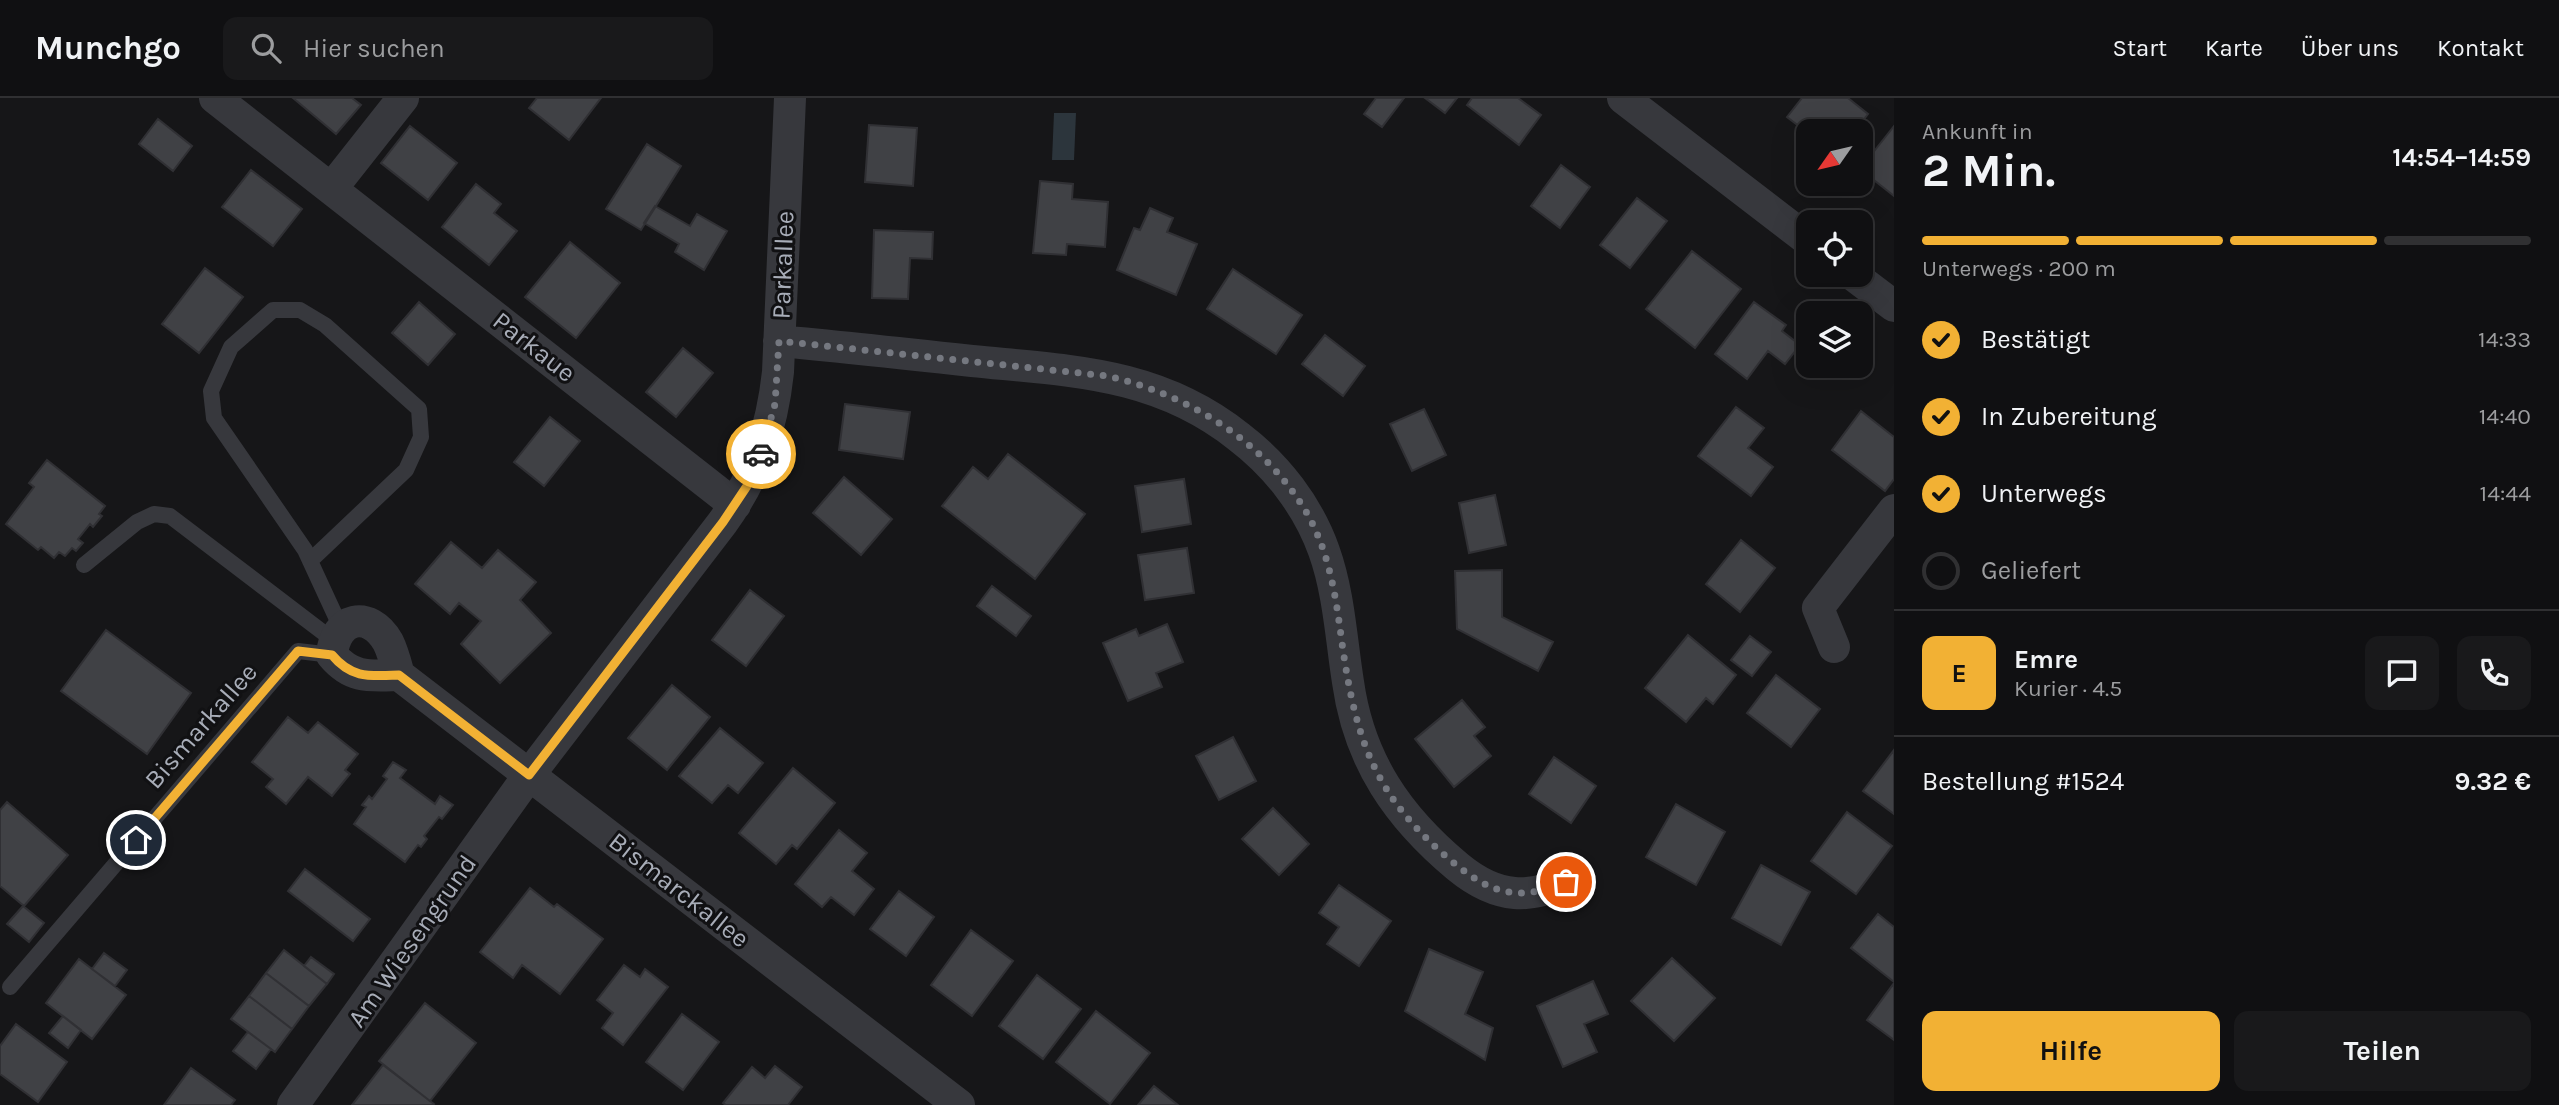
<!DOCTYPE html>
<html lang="de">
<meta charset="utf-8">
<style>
:root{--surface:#101012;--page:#19191b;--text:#f1f3f6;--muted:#9c9d9f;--line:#303032;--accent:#f2b134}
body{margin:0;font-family:Karla,sans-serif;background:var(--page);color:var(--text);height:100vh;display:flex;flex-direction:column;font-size:26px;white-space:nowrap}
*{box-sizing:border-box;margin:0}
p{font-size:23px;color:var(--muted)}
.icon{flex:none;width:38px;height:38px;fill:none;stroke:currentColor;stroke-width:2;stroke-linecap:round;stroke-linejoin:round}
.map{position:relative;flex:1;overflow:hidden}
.side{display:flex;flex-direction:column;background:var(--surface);width:665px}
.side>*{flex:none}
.needle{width:46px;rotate:236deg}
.fabs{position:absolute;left:1796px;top:21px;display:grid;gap:14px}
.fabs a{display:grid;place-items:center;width:77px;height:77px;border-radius:14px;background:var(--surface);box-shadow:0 7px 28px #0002,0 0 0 2px var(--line);font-size:35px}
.pin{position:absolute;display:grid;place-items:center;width:60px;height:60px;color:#fff;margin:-30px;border:4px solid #fff;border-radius:50%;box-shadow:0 2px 7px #0007}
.courier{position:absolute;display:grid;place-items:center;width:70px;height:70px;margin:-35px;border:5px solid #f2b134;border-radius:50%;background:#fff;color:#222;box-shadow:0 2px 9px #0007}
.headline em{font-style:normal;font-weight:700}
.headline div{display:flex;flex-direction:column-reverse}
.headline{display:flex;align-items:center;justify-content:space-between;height:119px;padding:0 28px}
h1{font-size:46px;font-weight:700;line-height:52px}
.bar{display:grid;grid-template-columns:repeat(4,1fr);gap:10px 7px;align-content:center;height:84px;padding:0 28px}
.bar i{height:9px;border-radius:5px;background:var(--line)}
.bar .active{background:var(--accent)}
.bar p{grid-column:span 4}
.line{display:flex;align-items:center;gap:18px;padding:0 28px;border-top:2px solid var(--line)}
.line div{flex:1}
.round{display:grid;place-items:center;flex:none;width:74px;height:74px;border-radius:14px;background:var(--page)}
ol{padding:0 28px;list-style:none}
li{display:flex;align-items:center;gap:21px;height:77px}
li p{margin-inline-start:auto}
li .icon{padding:7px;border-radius:50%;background:var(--accent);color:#111;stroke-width:4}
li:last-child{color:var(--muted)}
li i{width:38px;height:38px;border:4px solid var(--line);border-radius:50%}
.primary-button{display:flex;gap:14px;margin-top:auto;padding:14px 28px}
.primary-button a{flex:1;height:80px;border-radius:14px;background:var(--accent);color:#111;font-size:28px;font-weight:700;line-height:80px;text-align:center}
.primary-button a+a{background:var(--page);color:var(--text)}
header{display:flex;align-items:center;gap:42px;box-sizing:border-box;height:98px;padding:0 35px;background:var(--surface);border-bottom:2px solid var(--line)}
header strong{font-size:33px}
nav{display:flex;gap:38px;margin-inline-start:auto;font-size:24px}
.search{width:490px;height:63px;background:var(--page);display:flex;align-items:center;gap:18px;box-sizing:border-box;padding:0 24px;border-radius:14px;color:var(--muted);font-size:26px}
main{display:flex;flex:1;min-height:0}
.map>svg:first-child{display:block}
.water{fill:#2c353c}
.building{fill:#404145;stroke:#303034;stroke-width:2}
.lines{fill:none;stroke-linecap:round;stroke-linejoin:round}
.lane{stroke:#37383d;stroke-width:16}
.street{stroke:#37383d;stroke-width:32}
.done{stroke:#757880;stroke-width:7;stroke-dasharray:0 12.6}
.route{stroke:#f2b134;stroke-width:9}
.labels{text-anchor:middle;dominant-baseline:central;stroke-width:6;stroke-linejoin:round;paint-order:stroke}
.street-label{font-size:26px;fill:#a8adb8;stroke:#111113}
</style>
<header>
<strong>Munchgo</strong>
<div class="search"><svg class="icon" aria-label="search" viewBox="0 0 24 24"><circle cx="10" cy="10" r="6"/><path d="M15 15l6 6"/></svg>Hier suchen</div>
<nav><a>Start</a><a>Karte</a><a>Über uns</a><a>Kontakt</a></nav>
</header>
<main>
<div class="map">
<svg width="1894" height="1007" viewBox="0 0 1894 1007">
<rect width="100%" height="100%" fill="#161618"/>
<path class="water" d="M1054,15H1076L1074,62H1052Z"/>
<path class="building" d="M293,0H352L361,7L336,36Z
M537,0H601L569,42L529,10Z
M1376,0H1404L1382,29L1364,16Z
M1425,0H1457L1445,15Z
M1472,0H1518L1541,17L1519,47L1467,7Z
M1802,0H1848L1868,16L1855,33L1808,35L1787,19Z
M158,21L192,48L173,73L139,46Z
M869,27L917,30L913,88L865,84Z
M410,28L457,65L428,102L381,65Z
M1894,28V98L1860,71Z
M647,46L681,68L641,132L606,111Z
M1561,67L1590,89L1560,130L1531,108Z
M251,72L302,111L273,148L222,109Z
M1040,83L1073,86L1072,101L1108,104L1105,149L1067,146L1066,157L1033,155Z
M476,86L501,106L494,115L517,133L489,167L442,129Z
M1637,100L1667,123L1630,170L1600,147Z
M655,108L690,128L697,116L727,133L704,172L675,154L679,146L644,125Z
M1150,110L1173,120L1167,134L1197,146L1176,197L1117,172L1134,130L1140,132Z
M874,132L933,134L932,161L910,160L908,201L872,200Z
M570,144L620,185L576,240L525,199Z
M1692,153L1741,191L1695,250L1646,211Z
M205,170L243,199L199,255L162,226Z
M1233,171L1302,217L1276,256L1207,211Z
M419,204L455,236L428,267L392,235Z
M1754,204L1786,227L1782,233L1800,247L1785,266L1768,253L1747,281L1715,256Z
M1325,237L1365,268L1343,298L1302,266Z
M683,250L713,275L676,319L646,294Z
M845,306L910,314L903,361L839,352Z
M1736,309L1764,330L1748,350L1773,369L1751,398L1698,358Z
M1424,311L1446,357L1412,373L1390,326Z
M1861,313L1894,339V381L1885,393L1832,352Z
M550,319L580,343L544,388L514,364Z
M1008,356L1085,416L1035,481L942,408L973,369L988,381Z
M47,362L105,408L99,416L102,418L93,429L90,426L78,441L83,445L76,453L72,450L65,458L59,454L54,460L41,449L38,452L6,426L34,389L29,385Z
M844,379L892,421L861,457L813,415Z
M1184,381L1191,426L1142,434L1135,388Z
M1495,397L1506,447L1469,455L1459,405Z
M1741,442L1775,470L1740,514L1706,486Z
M451,444L482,470L498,452L536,484L520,502L551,535L500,585L461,546L481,523L459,505L450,516L415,486Z
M1187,450L1194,495L1145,502L1138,457Z
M1502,472V519L1553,544L1538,573L1457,531L1455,473Z
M992,488L1031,518L1016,538L977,508Z
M750,492L784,518L746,568L712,542Z
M1167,526L1183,564L1156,575L1162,589L1128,603L1103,545L1136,531L1139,538Z
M106,532L191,595L147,656L61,593Z
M1688,537L1736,577L1713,606L1706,600L1686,624L1645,590Z
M1750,538L1771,554L1752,578L1731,562Z
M1776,577L1820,611L1791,649L1747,615Z
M672,587L710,619L667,672L628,640Z
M1462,602L1485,629L1474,638L1491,658L1454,689L1415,641Z
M288,619L308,635L318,624L358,656L345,672L350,676L332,698L308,679L286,706L266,689L273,681L252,664Z
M720,630L763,665L738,695L728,687L712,705L679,678Z
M1233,639L1256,683L1219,702L1196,658Z
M1894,652V716L1863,693Z
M1554,659L1596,688L1571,725L1529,696Z
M393,664L406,672L400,680L435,706L440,698L453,707L442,721L439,719L424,738L427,741L421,749L418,747L405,764L354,726L366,709L362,707L369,698L372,701L387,681L383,678Z
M793,670L835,705L797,751L792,747L776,766L739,735Z
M7,704L68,757L24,808L0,788V712Z
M1676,706L1725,734L1696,787L1646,759Z
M1273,710L1309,746L1279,777L1242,741Z
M1847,714L1892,748L1856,796L1811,763Z
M839,732L867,755L852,773L874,791L854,817L831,799L822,809L795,786Z
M1761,767L1810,794L1781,847L1732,820Z
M305,771L370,821L353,843L288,793Z
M1339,787L1391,823L1359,868L1327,846L1339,829L1319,815Z
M530,790L554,809L557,806L603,841L560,896L522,867L513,880L480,854Z
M899,793L934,819L906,858L870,831Z
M23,808L44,825L29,844L7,826Z
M1878,816L1894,829V884L1851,850Z
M971,832L1013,863L972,918L931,887Z
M1429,851L1483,874L1465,916L1493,930L1485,962L1405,913Z
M284,852L327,886L309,908L266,875Z
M104,855L127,872L115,888L92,871Z
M311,859L334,876L327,886L304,868Z
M1672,860L1715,900L1674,943L1631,903Z
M79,861L126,897L92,941L46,905Z
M624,867L640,879L645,871L668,889L623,947L602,930L613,915L597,902Z
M266,875L309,908L292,931L249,898Z
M1037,877L1081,911L1043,961L999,928Z
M1593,883L1608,916L1584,926L1597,954L1563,969L1537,908Z
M1894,885V942L1867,922Z
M249,898L292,931L275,954L231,921Z
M425,905L476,945L430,1003L379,963Z
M1096,913L1150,955L1110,1006L1056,964Z
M682,916L719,944L683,992L646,964Z
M63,918L81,932L68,950L49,935Z
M16,926L67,964L38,1004L0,976V948Z
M248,934L271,951L256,971L233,953Z
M383,967L434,1006L433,1007H352Z
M775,968L802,989L788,1007H726L723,1005L752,969L765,980Z
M191,970L235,1002L231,1007H164Z
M1154,988L1178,1007H1138Z"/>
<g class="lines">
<path class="lane" d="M310,463L406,372L421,339L419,311L325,227L300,212H273L231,249L211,293L214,320L305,452L341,530
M84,467L137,424L154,416L170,418L333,542
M10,889L298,553L332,557"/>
<path class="street" d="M215,0L735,407
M1623,0L1808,142
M332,90L403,0
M1853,177L1894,208
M779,243C844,249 908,256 972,263C1071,273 1158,274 1239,339C1277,368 1308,408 1324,453C1339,495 1341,540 1348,584C1359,663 1398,719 1458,769C1497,801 1531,803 1575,779
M1834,549L1818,510L1894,412
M399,577C370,578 352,581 332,557C335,519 369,511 388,544C393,554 396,566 399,577L959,1007
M293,1007L529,677L723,424C756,378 772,330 778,274L790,0"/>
</g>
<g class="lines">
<path class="done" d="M761,356L775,306L779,243L1108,278C1190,298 1265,343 1308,417C1330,457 1336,500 1342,545C1356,643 1375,700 1454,765C1491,796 1520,804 1566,784"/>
<path class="route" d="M136,742L298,553L332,557C352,581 370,578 399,577L529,677L723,424L747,388L761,356"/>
</g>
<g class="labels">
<g class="street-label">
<text transform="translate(783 167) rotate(-88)">Parkallee</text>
<text transform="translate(534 249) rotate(38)">Parkaue</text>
<text transform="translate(201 628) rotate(-49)">Bismarkallee</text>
<text transform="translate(679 792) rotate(38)">Bismarckallee</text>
<text transform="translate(412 843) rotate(-55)">Am Wiesengrund</text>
</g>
</g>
</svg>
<div class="fabs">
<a><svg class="needle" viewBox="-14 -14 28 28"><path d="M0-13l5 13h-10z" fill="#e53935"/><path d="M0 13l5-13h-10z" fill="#9c9d9f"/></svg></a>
<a><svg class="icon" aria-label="locate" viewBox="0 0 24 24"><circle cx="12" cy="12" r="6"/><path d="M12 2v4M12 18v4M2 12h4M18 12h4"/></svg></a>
<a><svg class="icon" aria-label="layers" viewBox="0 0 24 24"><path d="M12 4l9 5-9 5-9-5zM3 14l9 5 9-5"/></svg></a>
</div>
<div class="pin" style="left:1566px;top:784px;background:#ea580c"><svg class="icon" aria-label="bag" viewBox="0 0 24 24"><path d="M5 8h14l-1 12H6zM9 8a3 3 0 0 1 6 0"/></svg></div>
<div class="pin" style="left:136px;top:742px;background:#1f2937"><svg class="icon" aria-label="home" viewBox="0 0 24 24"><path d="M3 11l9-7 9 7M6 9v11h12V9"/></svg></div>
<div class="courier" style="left:761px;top:356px"><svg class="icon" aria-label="car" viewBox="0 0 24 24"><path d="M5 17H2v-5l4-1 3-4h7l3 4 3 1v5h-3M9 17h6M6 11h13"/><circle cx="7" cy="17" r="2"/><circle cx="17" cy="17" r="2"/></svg></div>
</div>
<section class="side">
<div class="headline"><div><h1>2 Min.</h1><p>Ankunft in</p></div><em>14:54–14:59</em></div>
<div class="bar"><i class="active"></i><i class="active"></i><i class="active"></i><i></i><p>Unterwegs · 200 m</p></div>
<ol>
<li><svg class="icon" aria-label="check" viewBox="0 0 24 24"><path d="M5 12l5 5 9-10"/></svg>Bestätigt<p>14:33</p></li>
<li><svg class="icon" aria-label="check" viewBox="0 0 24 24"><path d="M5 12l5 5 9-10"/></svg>In Zubereitung<p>14:40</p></li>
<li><svg class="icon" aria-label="check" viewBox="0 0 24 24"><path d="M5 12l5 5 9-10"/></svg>Unterwegs<p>14:44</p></li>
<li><i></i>Geliefert</li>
</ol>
<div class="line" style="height:126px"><b class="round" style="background:var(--accent);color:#111">E</b><div><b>Emre</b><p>Kurier · 4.5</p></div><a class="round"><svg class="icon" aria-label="chat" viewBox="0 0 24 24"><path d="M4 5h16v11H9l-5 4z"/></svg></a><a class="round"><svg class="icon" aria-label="phone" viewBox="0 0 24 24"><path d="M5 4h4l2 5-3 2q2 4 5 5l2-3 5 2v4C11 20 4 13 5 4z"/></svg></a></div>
<div class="line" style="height:91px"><div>Bestellung #1524</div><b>9.32 €</b></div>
<div class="primary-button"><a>Hilfe</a><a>Teilen</a></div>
</section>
</main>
